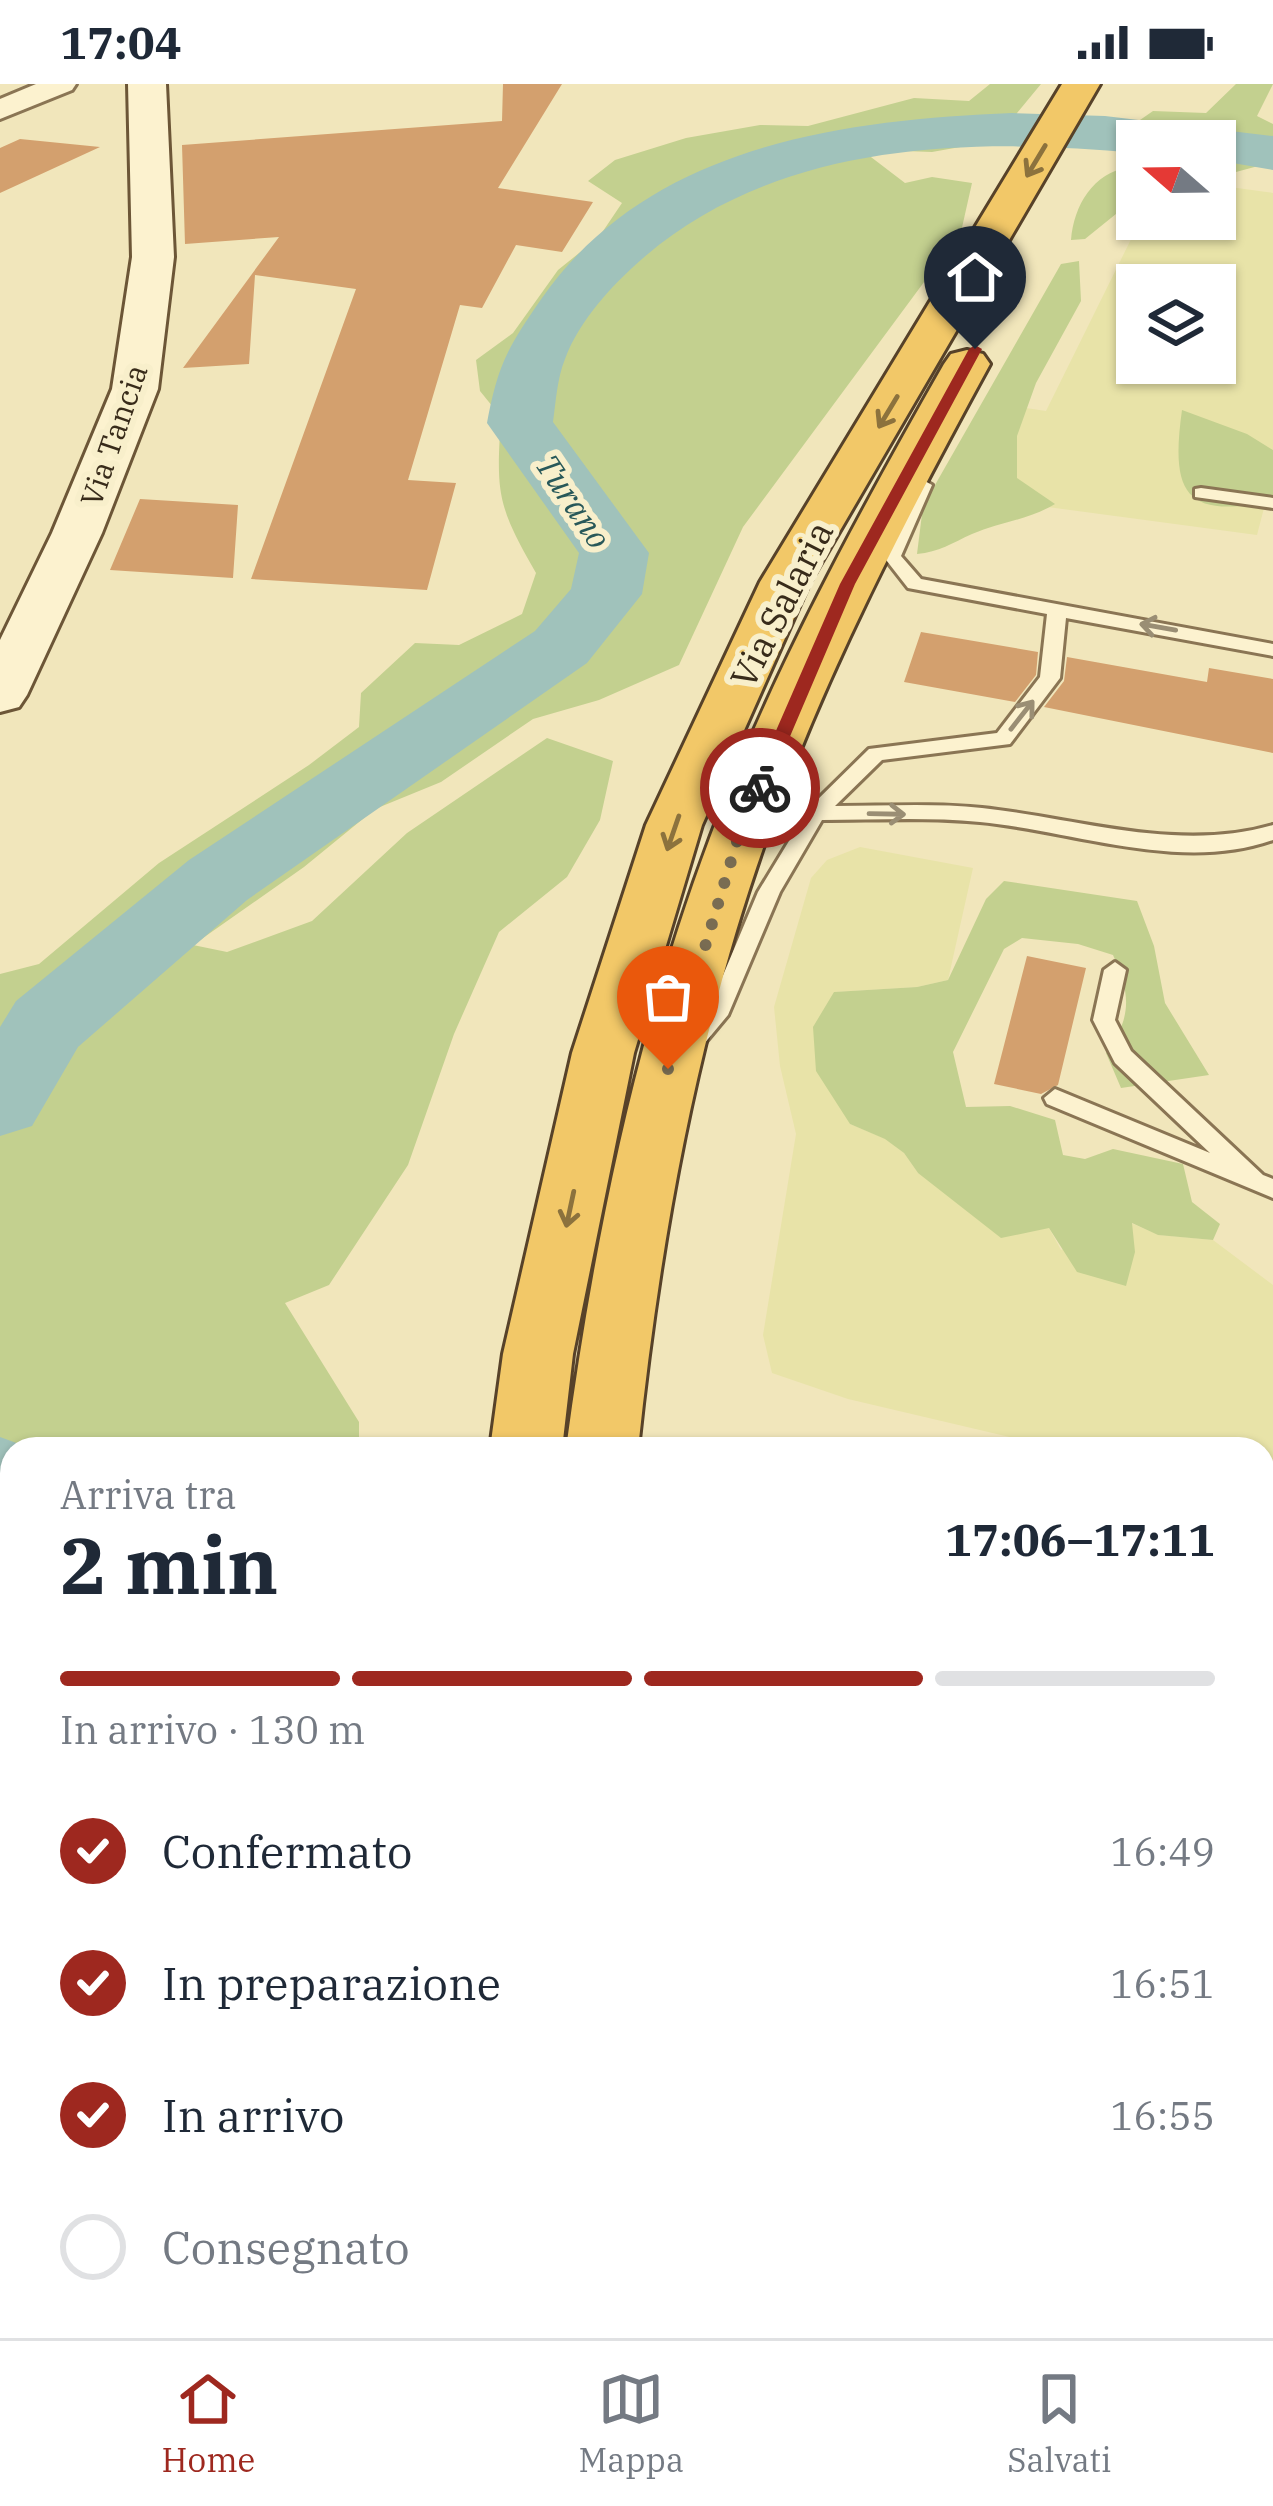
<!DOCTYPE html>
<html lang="it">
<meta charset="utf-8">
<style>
:root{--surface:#fff;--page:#f6f6f7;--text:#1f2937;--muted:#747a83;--line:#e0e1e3;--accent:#9e281f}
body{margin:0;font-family:"IBM Plex Serif",serif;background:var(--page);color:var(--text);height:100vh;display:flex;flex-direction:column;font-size:45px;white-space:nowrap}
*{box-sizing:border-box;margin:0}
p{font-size:39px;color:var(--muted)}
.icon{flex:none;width:66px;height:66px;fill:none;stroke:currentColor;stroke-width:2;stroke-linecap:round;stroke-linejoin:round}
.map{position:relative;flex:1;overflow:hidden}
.drawer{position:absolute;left:0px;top:1353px;width:1275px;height:903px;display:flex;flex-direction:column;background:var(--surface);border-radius:36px 36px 0 0;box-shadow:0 3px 9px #0004}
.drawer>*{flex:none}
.needle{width:78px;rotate:290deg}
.buttons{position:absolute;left:1116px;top:36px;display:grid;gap:24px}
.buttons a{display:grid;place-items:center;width:120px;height:120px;border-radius:0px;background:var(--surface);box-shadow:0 3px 9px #0004;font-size:60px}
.pin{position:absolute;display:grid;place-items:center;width:102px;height:102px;color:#fff;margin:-123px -51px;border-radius:50% 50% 50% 0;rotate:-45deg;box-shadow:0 0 12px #0007}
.pin .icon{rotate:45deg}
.courier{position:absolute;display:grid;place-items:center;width:120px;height:120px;margin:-60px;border:9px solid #9e281f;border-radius:50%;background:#fff;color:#222;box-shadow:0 3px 15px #0007}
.headline em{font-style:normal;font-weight:700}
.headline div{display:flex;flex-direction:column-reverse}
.headline{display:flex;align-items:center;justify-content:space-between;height:204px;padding:0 60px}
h1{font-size:78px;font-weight:700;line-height:90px}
.bar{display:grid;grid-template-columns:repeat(4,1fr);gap:18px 12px;align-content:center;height:144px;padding:0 60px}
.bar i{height:15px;border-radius:9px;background:var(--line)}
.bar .on{background:var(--accent)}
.bar p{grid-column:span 4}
ol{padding:0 60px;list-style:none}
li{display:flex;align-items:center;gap:36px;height:132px}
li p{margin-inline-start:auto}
li .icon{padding:12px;border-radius:50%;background:var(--accent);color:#fff;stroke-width:4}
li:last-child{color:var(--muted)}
li i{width:66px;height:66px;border:6px solid var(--line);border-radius:50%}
.status{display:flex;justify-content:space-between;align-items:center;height:84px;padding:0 60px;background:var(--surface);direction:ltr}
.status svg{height:33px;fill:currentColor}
.tab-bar{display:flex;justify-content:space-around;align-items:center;height:168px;border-top:3px solid var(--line);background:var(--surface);font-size:33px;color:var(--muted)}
.tab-bar a{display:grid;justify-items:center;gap:6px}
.tab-bar .on{color:var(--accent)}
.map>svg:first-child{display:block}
.farmland{fill:#e8e3a8;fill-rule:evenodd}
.green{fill:#c3d08f}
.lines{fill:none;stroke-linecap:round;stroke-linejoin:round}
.river{fill:#a0c2bb;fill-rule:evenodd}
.building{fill:#d3a06e}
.service-casing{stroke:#8a7554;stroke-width:6}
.minor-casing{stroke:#8a7554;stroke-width:6}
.secondary-casing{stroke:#6c5637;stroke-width:6}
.trunk-casing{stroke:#574229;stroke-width:6}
.service{fill:#fcf2cf;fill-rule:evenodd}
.minor{fill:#fcf2cf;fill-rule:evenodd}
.secondary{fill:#fcf2cf;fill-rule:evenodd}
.trunk{fill:#f2c868;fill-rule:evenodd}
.oneway{stroke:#8c723d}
.oneway2{stroke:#9a8e74}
.route{fill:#9e281f}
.done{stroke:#796c52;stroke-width:12;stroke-dasharray:0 21.6}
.labels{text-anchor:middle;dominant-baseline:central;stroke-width:12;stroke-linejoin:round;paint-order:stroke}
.far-street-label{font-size:30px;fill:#382b1a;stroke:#f8efcb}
.far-water-label{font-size:33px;font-style:italic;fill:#285859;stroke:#f8efcb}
.street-label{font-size:36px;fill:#382b1a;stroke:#f8efcb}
</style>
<div class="status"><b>17:04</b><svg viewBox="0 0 49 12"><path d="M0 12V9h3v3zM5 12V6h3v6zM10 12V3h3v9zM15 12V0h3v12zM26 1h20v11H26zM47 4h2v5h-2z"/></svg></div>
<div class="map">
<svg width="1273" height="2254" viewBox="0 0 1273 2254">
<rect width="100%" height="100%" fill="#f1e6bb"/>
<path class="farmland" d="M1215,101L1273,109V425L1264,424L1257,451L973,413L1012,322L1046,327L1141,135H1215ZM1137,201H1215V279H1137Z
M860,763L973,784L948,896L917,903L834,908L850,1040L886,1055L904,1069L918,1089L1049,1144L1061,1166L1131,1139L1159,1151L1213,1156L1273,1201V1415L1263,1413V1365H1061L848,1315L772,1289L763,1251L796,1050L780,982L774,923L811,794L827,776Z"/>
<path class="green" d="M990,0H1041L994,57L932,68L878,66L867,70L905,99L932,93L972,99L961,148L743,443L679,581L599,616L533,635L441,698L375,725L304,783L193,861L227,868L312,837L407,749L547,654L613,677L600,736L567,793L499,848L454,950L408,1081L329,1201L285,1219L359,1338V1365H12V2244H327L322,2254H0V890L39,880L159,779L309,681L359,643L361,609L415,559L459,561L522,530L536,489C497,421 496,410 501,333L480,307L476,276L513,249L558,186L599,153L622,119L588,97L615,76L686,54L760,41L808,42L914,14L969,17Z
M1236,0H1273L1257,32L1273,40V78L1236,88L1215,87V57H1137V68L1126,54L1127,45L1153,27L1206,29Z
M1129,83L1137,85V113L1085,155L1071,156C1074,121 1093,89 1129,83Z
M1079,177L1081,217L1036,299L1017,352V394L1055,420C1028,436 1000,438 972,450C952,459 939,468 917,470L923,422L1061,180Z
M1182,326L1247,350L1273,366V417C1186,435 1170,411 1182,326Z
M1004,797L1137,817L1154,862L1165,919L1209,991L1121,1004L1106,969C1132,934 1131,910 1113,871L1078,860L1022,854L1004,865L953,968L966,1023L1010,1022L1055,1036L1063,1071L1085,1075L1113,1065L1183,1080L1192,1118L1220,1140L1213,1156L1158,1151L1132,1139L1135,1168L1126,1202L1077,1188L1049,1144L1001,1154L918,1089L904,1069L885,1055L850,1040L816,987L813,943L834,908L917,903L948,896L986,815Z
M916,2244H1113L1120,2254H908Z"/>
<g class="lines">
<path class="river" d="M1012,29L1105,32L1273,52V86L1215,76V57H1137V69C968,53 776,58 642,175C612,201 579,237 565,275C557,295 556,317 553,338L649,469L642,510L587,579L247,816L78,963L32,1042L0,1052V943L16,917L189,776L535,547L571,505L579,469L487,339C498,280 508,263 542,214C648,62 840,36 1012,29Z
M0,1353L33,1365H12V1579L0,1583Z"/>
</g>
<path class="building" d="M503,0H562L498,104L593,118L562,168L516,161L482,224L460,221L408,396L456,399L427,506L251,495L356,205L255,191L249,280L183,284L279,153L185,160L182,61L502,37Z
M20,55L100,63L0,109V64Z
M140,415L238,421L233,494L110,486Z
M921,548L1038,568L1036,591L1015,618L904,598Z
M1067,573L1207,598L1209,584L1273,595V669L1044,623L1064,597Z
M1027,872L1086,884L1058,1001L1041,1010L994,1000Z"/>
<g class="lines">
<g class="service-casing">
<path id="service" d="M923,396L932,401L901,472L921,495L1273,560V572L1066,534L1060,594L1010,660L882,676L835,722C884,722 934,719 982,724C1078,734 1178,769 1273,741V756C1181,789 1073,747 980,738C927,733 875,736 822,736L780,808L728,931L698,967H682L679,961L708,927L758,808L809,724L869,665L997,649L1040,593L1047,530L908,504L883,472L914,401Z
M1201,404L1273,414V424L1195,413V405Z
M1115,878L1126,886L1115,936L1131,967L1263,1091L1273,1095V1114L1047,1020L1044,1014L1055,1005L1210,1069L1115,979L1093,936L1104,886Z"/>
</g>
<g class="minor-casing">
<path id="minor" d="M36,0H76L72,6L0,35V15Z"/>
</g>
<g class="secondary-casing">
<path id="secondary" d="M128,0H166L174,173L158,305L102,449L27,611L19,623L0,628V556L52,449L112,305L132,173Z"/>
</g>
<g class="trunk-casing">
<path id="trunk" d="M1062,0H1100L810,498L702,741L634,969L573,1270L562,1365H490L503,1270L572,969L646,741L760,498Z
M967,266L983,270L990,280C907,432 827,586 768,750C697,948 660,1156 638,1365H566C594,1157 636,951 710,754C772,588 857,433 944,280L951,270Z
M416,2244H510V2254H416Z
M515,2244H609V2254H515Z"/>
</g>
<use href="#service" class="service"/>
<use href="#minor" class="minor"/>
<use href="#secondary" class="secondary"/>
<use href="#trunk" class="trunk"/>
</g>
<defs><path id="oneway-shaft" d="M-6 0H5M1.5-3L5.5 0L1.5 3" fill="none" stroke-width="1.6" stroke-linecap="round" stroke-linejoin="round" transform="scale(3)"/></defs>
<g class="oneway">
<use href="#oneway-shaft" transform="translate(1036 77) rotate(121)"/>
<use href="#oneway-shaft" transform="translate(888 328) rotate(121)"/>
<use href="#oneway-shaft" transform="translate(673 749) rotate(109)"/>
<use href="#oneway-shaft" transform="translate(570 1125) rotate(102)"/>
</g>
<g class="oneway2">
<use href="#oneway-shaft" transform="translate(1158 543) rotate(-170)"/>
<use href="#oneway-shaft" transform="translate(1022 631) rotate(-52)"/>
<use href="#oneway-shaft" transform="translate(887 730) rotate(1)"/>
</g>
<path class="route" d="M975,261L982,265L855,500L768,704L754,708L751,704L840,500L969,265Z"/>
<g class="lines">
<path class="done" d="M668,985L738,754L760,704"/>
</g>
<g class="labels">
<g class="far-street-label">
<text transform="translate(113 351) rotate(-71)">Via Tancia</text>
</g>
<g class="far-water-label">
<text transform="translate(574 417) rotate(56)">Turano</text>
</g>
<g class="street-label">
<text transform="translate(781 520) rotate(-63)">Via Salaria</text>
</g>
</g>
</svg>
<div class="buttons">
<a><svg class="needle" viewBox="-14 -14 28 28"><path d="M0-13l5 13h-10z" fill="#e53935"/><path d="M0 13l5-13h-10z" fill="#747a83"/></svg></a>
<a><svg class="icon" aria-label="layers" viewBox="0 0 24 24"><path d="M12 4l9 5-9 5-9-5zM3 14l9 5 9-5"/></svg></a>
</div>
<div class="pin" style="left:668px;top:985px;background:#ea580c"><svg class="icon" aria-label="bag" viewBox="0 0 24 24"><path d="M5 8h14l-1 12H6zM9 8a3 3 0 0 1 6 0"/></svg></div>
<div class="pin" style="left:975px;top:265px;background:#1f2937"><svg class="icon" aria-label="home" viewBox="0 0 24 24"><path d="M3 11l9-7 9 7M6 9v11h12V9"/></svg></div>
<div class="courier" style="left:760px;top:704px"><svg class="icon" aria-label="bike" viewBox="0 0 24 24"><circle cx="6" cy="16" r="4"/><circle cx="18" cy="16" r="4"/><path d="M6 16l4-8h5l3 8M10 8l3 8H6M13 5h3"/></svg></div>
<section class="drawer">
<div class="headline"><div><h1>2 min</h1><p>Arriva tra</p></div><em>17:06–17:11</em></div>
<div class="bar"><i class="on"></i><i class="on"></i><i class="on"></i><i></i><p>In arrivo · 130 m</p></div>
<ol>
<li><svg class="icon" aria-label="check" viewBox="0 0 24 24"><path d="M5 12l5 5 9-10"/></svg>Confermato<p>16:49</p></li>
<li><svg class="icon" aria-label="check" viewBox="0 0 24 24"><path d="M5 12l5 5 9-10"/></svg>In preparazione<p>16:51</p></li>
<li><svg class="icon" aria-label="check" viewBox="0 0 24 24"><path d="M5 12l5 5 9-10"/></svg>In arrivo<p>16:55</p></li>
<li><i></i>Consegnato</li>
</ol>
</section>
</div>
<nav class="tab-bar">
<a class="on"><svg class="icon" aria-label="home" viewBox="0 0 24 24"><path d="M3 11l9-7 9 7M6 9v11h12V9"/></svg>Home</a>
<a><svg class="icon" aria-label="map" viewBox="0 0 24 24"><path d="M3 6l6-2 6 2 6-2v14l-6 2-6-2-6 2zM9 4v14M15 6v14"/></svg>Mappa</a>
<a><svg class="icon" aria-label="saved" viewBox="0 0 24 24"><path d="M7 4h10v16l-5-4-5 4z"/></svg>Salvati</a>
</nav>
